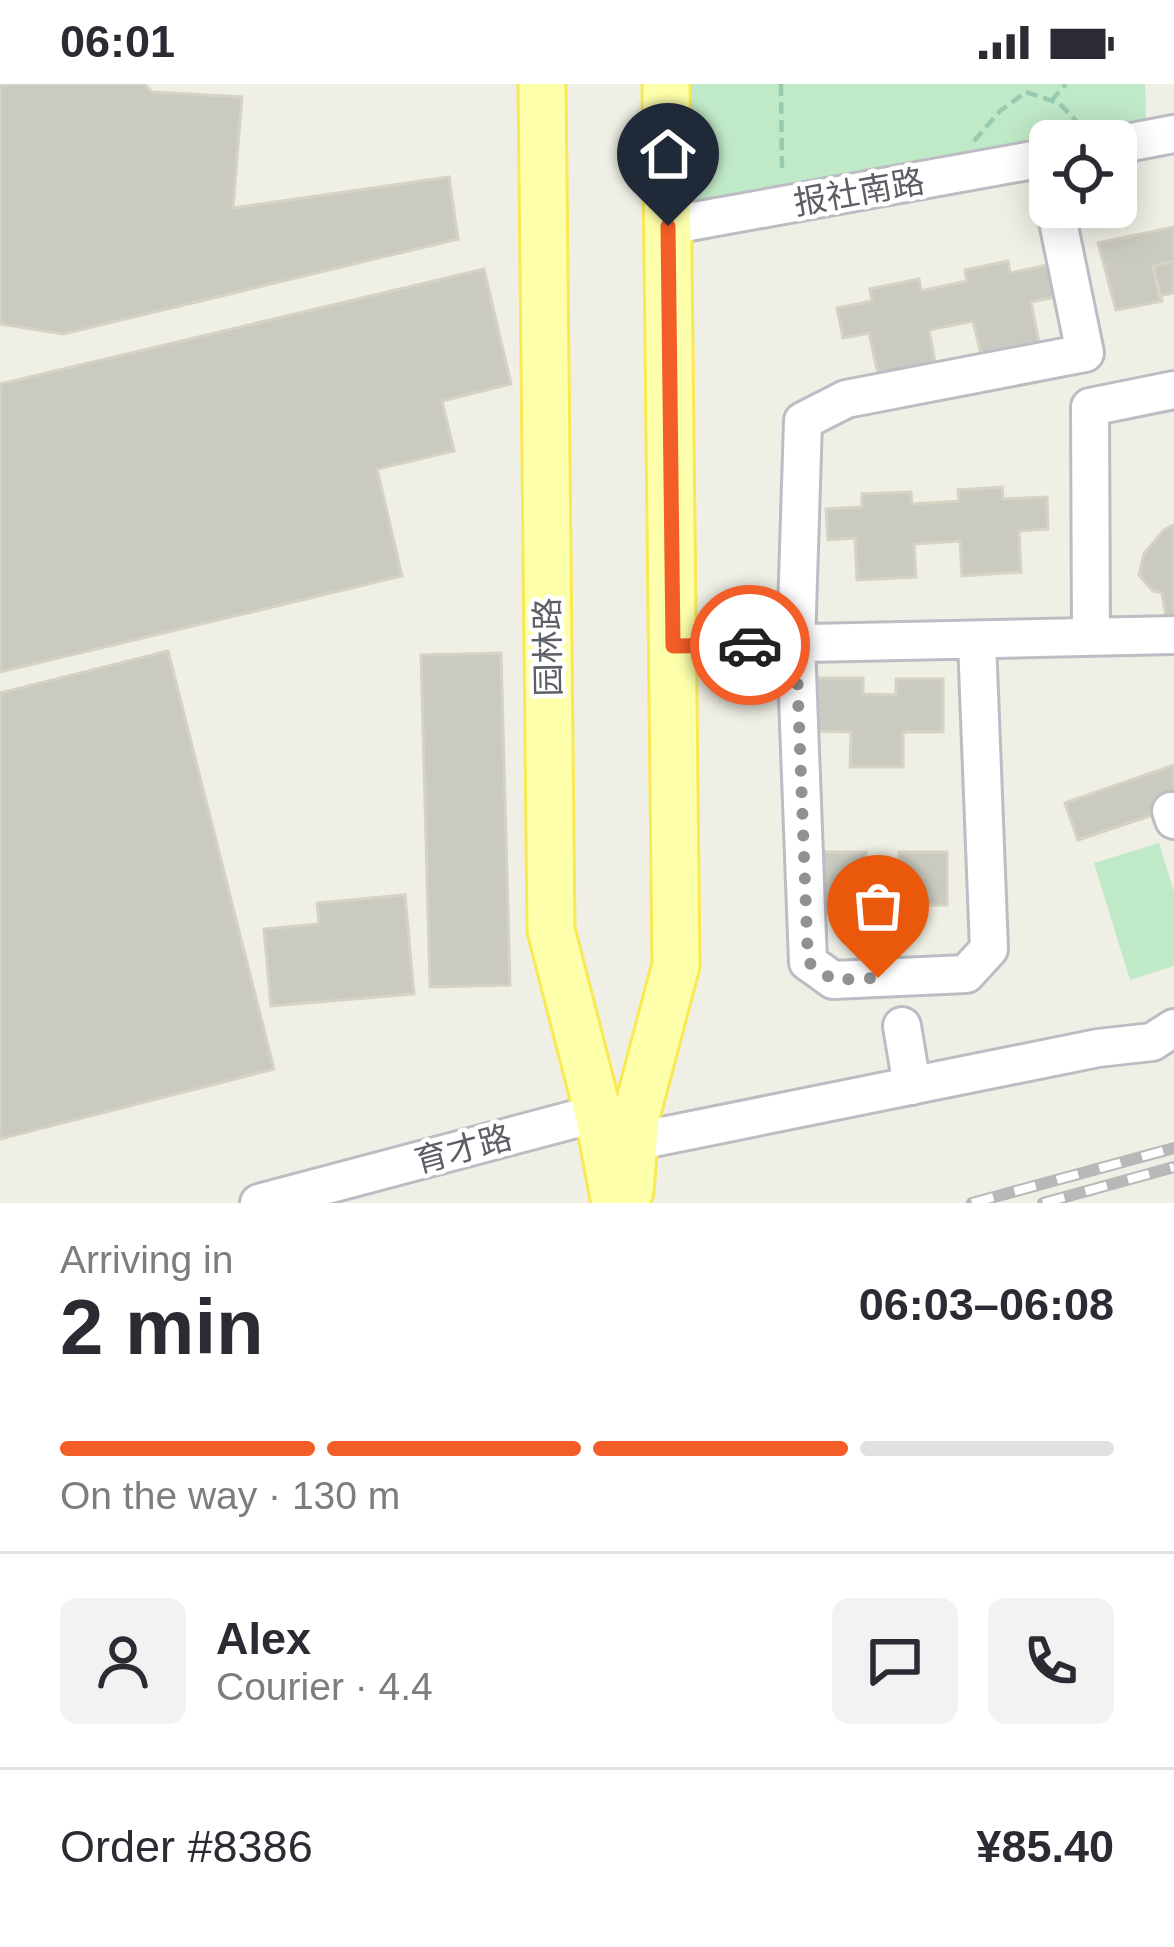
<!DOCTYPE html>
<meta charset="utf-8">
<style>
:root{--surface:#fff;--page:#f2f2f3;--text:#2b2b33;--muted:#7c7c81;--line:#e1e1e2;--accent:#f35d28}
body{margin:0;font-family:Arial,"Noto Sans SC",sans-serif;background:var(--page);color:var(--text);height:100vh;display:flex;flex-direction:column;font-size:45px;white-space:nowrap}
*{box-sizing:border-box;margin:0}
p{font-size:39px;color:var(--muted)}
.icon{flex:none;width:66px;height:66px;fill:none;stroke:currentColor;stroke-width:2;stroke-linecap:round;stroke-linejoin:round}
.map{position:relative;height:1119px;overflow:hidden}
.details{display:flex;flex-direction:column;background:var(--surface);flex:1}
.details>*{flex:none}
.controls{position:absolute;left:1029px;top:36px;display:grid;gap:24px}
.controls a{display:grid;place-items:center;width:108px;height:108px;border-radius:18px;background:var(--surface);box-shadow:0 6px 30px #0003;font-size:60px}
.pin{position:absolute;display:grid;place-items:center;width:102px;height:102px;color:#fff;margin:-123px -51px;border-radius:50% 50% 50% 0;rotate:-45deg;box-shadow:0 0 12px #0007}
.pin .icon{rotate:45deg}
.courier{position:absolute;display:grid;place-items:center;width:120px;height:120px;margin:-60px;border:9px solid #f35d28;border-radius:50%;background:#fff;color:#222;box-shadow:0 3px 15px #0007}
.headline em{font-style:normal;font-weight:800}
.headline div{display:flex;flex-direction:column-reverse}
.headline{display:flex;align-items:center;justify-content:space-between;height:204px;padding:0 60px}
h1{font-size:78px;font-weight:800;line-height:90px}
.bar{display:grid;grid-template-columns:repeat(4,1fr);gap:18px 12px;align-content:center;height:144px;padding:0 60px}
.bar i{height:15px;border-radius:9px;background:var(--line)}
.bar .selected{background:var(--accent)}
.bar p{grid-column:span 4}
.line{display:flex;align-items:center;gap:30px;padding:0 60px;border-top:3px solid var(--line)}
.line div{flex:1}
.round{display:grid;place-items:center;flex:none;width:126px;height:126px;border-radius:18px;background:var(--page)}
.status{display:flex;justify-content:space-between;align-items:center;height:84px;padding:0 60px;background:var(--surface);direction:ltr}
.status svg{height:33px;fill:currentColor}
.map>svg:first-child{display:block}
.green{fill:#c0e9c7}
.building{fill:#cbcac1;stroke:#d5d3c3;stroke-width:3}
.lines{fill:none;stroke-linecap:round;stroke-linejoin:round}
.minor-casing{stroke:#bcbdc4;stroke-width:42}
.major-casing{stroke:#f9e954;stroke-width:51}
.path{stroke:#98cab0;stroke-width:4.5;stroke-dasharray:12 6;stroke-linecap:butt}
.minor{stroke:#fff;stroke-width:36}
.major{stroke:#fdffab;stroke-width:45}
.rail-casing{stroke:#b8b8b9;stroke-width:12}
.rail{stroke:#fff;stroke-width:8;stroke-dasharray:22;stroke-linecap:butt}
.done{stroke:#909192;stroke-width:12;stroke-dasharray:0 21.6}
.route{stroke:#f35d28;stroke-width:15}
.labels{text-anchor:middle;dominant-baseline:central;stroke-width:9;stroke-linejoin:round;paint-order:stroke}
.street-label{font-size:33px;fill:#5c5f66;stroke:#fff}
</style>
<div class="status"><b>06:01</b><svg viewBox="0 0 49 12"><path d="M0 12V9h3v3zM5 12V6h3v6zM10 12V3h3v9zM15 12V0h3v12zM26 1h20v11H26zM47 4h2v5h-2z"/></svg></div>
<div class="map">
<svg width="1174" height="1119" viewBox="0 0 1174 1119">
<rect width="100%" height="100%" fill="#f0efe5"/>
<path class="green" d="M666,0H1145L1147,55L1050,57L667,142Z
M1159,759L1174,808V882L1130,896L1094,779Z"/>
<path class="building" d="M0,0H144L152,8L242,13L233,124L449,93L458,155L63,250L0,240Z
M1174,143V177L1153,182L1162,217L1116,226L1098,159Z
M1008,177L1010,189L1053,180L1059,212L1031,218L1039,259L981,270L973,237L929,246L935,278L878,290L869,249L843,254L837,224L872,217L870,205L919,195L921,207L967,197L965,186Z
M1174,177V209L1159,212L1153,182Z
M484,185L511,300L442,317L454,367L377,385L402,492L0,588V300Z
M1002,403L1003,415L1047,413L1048,445L1019,447L1021,488L962,492L960,457L914,460L916,493L857,496L855,454L828,456L826,425L862,423V410L911,408L912,420L959,417L958,406Z
M1174,441V531L1166,532L1162,509L1153,507L1139,491L1144,470L1164,446Z
M168,567L274,985L0,1055V609Z
M501,569L510,901L430,903L421,571Z
M815,594H863V610L896,611V595H943V648H903V683H850L851,648L815,647Z
M1174,681V724L1078,756L1065,719Z
M818,768H866V784H899V768H947V821H907V856L855,857L854,822H818Z
M405,811L414,910L271,922L264,845L319,840L317,819Z"/>
<g class="lines">
<g class="minor-casing">
<path id="minor" d="M1116,61L1174,50
M667,142L1050,73
M1091,551L1090,323L1174,306
M977,557L989,865L966,890L833,896L808,878L796,560L803,337L846,315L1085,269L1055,123
M673,562L1174,551
M1171,727L1174,736
M902,942L912,1002
M633,1058L1098,964L1152,958L1174,944
M259,1119L598,1029"/>
</g>
<g class="major-casing">
<path id="major" d="M542,0L551,846L598,1029L615,1119
M630,1107L636,1032L676,881L666,0"/>
</g>
<path class="path" d="M781,0L782,90
M1051,17L1066,0
M974,57L1000,27L1026,8L1059,19L1089,50"/>
<use href="#minor" class="minor"/>
<use href="#major" class="major"/>
<g class="rail-casing">
<path id="rail" d="M972,1119L1174,1064
M1043,1119L1174,1083"/>
</g>
<use href="#rail" class="rail"/>
</g>
<g class="lines">
<path class="done" d="M750,561L796,560L808,878L833,896L878,894"/>
<path class="route" d="M668,142L673,562L750,561"/>
</g>
<g class="labels">
<g class="street-label">
<text transform="translate(859 108) rotate(-10)">报社南路</text>
<text transform="translate(548 563) rotate(-91)">园林路</text>
<text transform="translate(463 1065) rotate(-15)">育才路</text>
</g>
</g>
</svg>
<div class="controls">
<a><svg class="icon" aria-label="locate" viewBox="0 0 24 24"><circle cx="12" cy="12" r="6"/><path d="M12 2v4M12 18v4M2 12h4M18 12h4"/></svg></a>
</div>
<div class="pin" style="left:878px;top:894px;background:#ea580c"><svg class="icon" aria-label="bag" viewBox="0 0 24 24"><path d="M5 8h14l-1 12H6zM9 8a3 3 0 0 1 6 0"/></svg></div>
<div class="pin" style="left:668px;top:142px;background:#1f2937"><svg class="icon" aria-label="home" viewBox="0 0 24 24"><path d="M3 11l9-7 9 7M6 9v11h12V9"/></svg></div>
<div class="courier" style="left:750px;top:561px"><svg class="icon" aria-label="car" viewBox="0 0 24 24"><path d="M5 17H2v-5l4-1 3-4h7l3 4 3 1v5h-3M9 17h6M6 11h13"/><circle cx="7" cy="17" r="2"/><circle cx="17" cy="17" r="2"/></svg></div>
</div>
<section class="details">
<div class="headline"><div><h1>2 min</h1><p>Arriving in</p></div><em>06:03–06:08</em></div>
<div class="bar"><i class="selected"></i><i class="selected"></i><i class="selected"></i><i></i><p>On the way · 130 m</p></div>
<div class="line" style="height:216px"><a class="round"><svg class="icon" aria-label="person" viewBox="0 0 24 24"><circle cx="12" cy="8" r="4"/><path d="M4 21q1-7 8-7t8 7"/></svg></a><div><b>Alex</b><p>Courier · 4.4</p></div><a class="round"><svg class="icon" aria-label="chat" viewBox="0 0 24 24"><path d="M4 5h16v11H9l-5 4z"/></svg></a><a class="round"><svg class="icon" aria-label="phone" viewBox="0 0 24 24"><path d="M5 4h4l2 5-3 2q2 4 5 5l2-3 5 2v4C11 20 4 13 5 4z"/></svg></a></div>
<div class="line" style="height:156px"><div>Order #8386</div><b>¥85.40</b></div>
</section>
